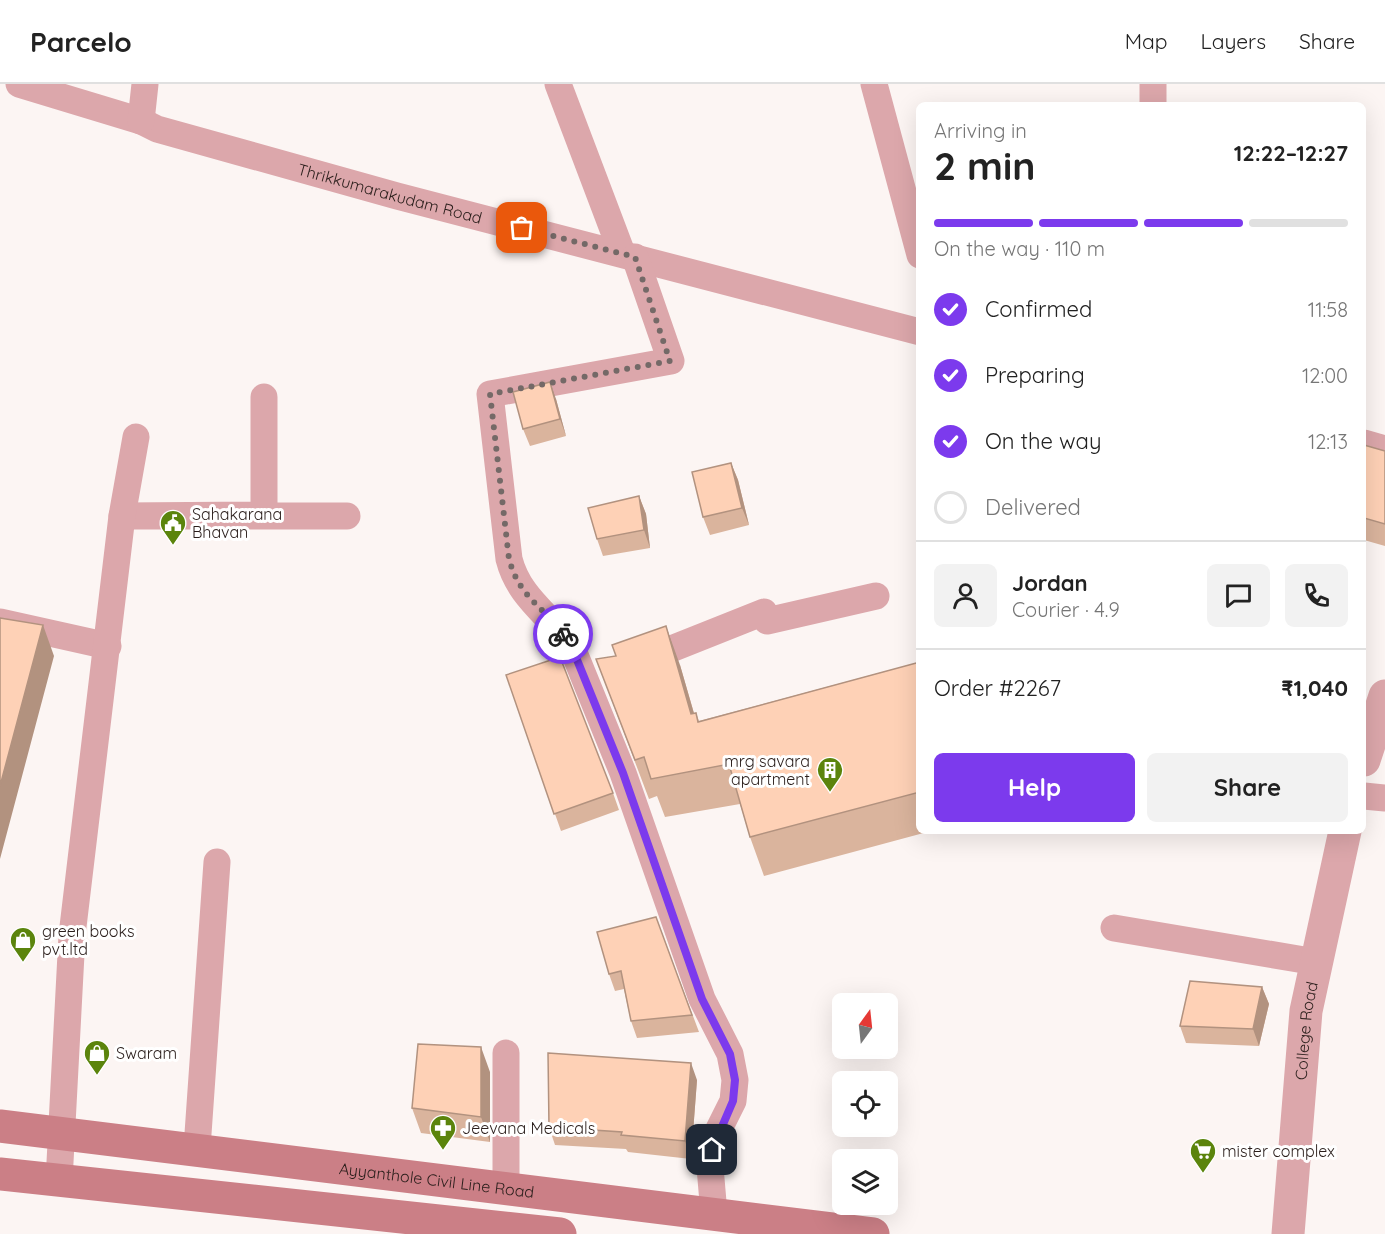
<!DOCTYPE html>
<meta charset="utf-8">
<style>
:root{--surface:#fff;--page:#f2f2f2;--text:#222;--muted:#767676;--line:#e0e0e0;--accent:#7c3aed}
body{margin:0;font-family:Quicksand,sans-serif;background:var(--page);color:var(--text);height:100vh;display:flex;flex-direction:column;font-size:22px;white-space:nowrap}
*{box-sizing:border-box;margin:0}
p{font-size:20px;color:var(--muted)}
.icon{flex:none;width:33px;height:33px;fill:none;stroke:currentColor;stroke-width:2;stroke-linecap:round;stroke-linejoin:round}
.map{position:relative;flex:1;overflow:hidden}
.panel{position:absolute;left:916px;top:18px;width:450px;height:732px;display:flex;flex-direction:column;background:var(--surface);border-radius:9px;box-shadow:0 6px 24px #0002}
.panel>*{flex:none}
.needle{width:39px;rotate:15deg}
.controls{position:absolute;left:832px;top:909px;display:grid;gap:12px}
.controls a{display:grid;place-items:center;width:66px;height:66px;border-radius:9px;background:var(--surface);box-shadow:0 6px 24px #0002;font-size:30px}
.pin{position:absolute;display:grid;place-items:center;width:51px;height:51px;color:#fff;margin:-26px;border-radius:12px;box-shadow:0 3px 9px #0006}
.courier{position:absolute;display:grid;place-items:center;width:60px;height:60px;margin:-30px;border:4px solid #7c3aed;border-radius:50%;background:#fff;color:#222;box-shadow:0 2px 8px #0007}
.summary em{font-style:normal;font-weight:700}
.summary div{display:flex;flex-direction:column-reverse}
.summary{display:flex;align-items:center;justify-content:space-between;height:102px;padding:0 18px}
h1{font-size:39px;font-weight:700;line-height:45px}
.bar{display:grid;grid-template-columns:repeat(4,1fr);gap:9px 6px;align-content:center;height:72px;padding:0 18px}
.bar i{height:8px;border-radius:4px;background:var(--line)}
.bar .selected{background:var(--accent)}
.bar p{grid-column:span 4}
.line{display:flex;align-items:center;gap:15px;padding:0 18px;border-top:2px solid var(--line)}
.line div{flex:1}
.round{display:grid;place-items:center;flex:none;width:63px;height:63px;border-radius:9px;background:var(--page)}
ol{padding:0 18px;list-style:none}
li{display:flex;align-items:center;gap:18px;height:66px}
li p{margin-inline-start:auto}
li .icon{padding:6px;border-radius:50%;background:var(--accent);color:#fff;stroke-width:4}
li:last-child{color:var(--muted)}
li i{width:33px;height:33px;border:3px solid var(--line);border-radius:50%}
.action{display:flex;gap:12px;margin-top:auto;padding:12px 18px}
.action a{flex:1;height:69px;border-radius:9px;background:var(--accent);color:#fff;font-size:24px;font-weight:700;line-height:69px;text-align:center}
.action a+a{background:var(--page);color:var(--text)}
header{display:flex;align-items:center;gap:36px;box-sizing:border-box;height:84px;padding:0 30px;background:var(--surface);border-bottom:2px solid var(--line)}
header strong{font-size:28px}
nav{display:flex;gap:33px;margin-inline-start:auto;font-size:21px}
.map>svg:first-child{display:block}
.lines{fill:none;stroke-linecap:round;stroke-linejoin:round}
.minor{stroke:#dca7ab;stroke-width:27}
.tertiary{stroke:#dca7ab;stroke-width:33}
.secondary{stroke:#cb7f86;stroke-width:33}
.wall{fill:#dab49d}
.shaded-wall{fill:#b2927f}
.building{fill:#fed1b6;stroke:#b2927f;stroke-width:1.5}
.done{stroke:#746967;stroke-width:6;stroke-dasharray:0 10.8}
.route{stroke:#7c3aed;stroke-width:8}
.labels{text-anchor:middle;dominant-baseline:central;stroke-width:6;stroke-linejoin:round;paint-order:stroke}
.street-label{font-size:16px;fill:#2a1e1b;stroke:#fff}
.poi-label{font-size:16px;fill:#2a1e1b;stroke:#fff;text-anchor:start}
</style>
<header>
<strong>Parcelo</strong>
<nav><a>Map</a><a>Layers</a><a>Share</a></nav>
</header>
<div class="map">
<svg width="1385" height="1150" viewBox="0 0 1385 1150">
<rect width="100%" height="100%" fill="#fcf5f3"/>
<g class="lines">
<g class="minor">
<path id="s1" d="M19,0L141,37L157,45L397,112L920,248"/>
<path d="M558,0L622,169"/>
<path d="M874,0L920,171"/>
<path d="M1153,21V0"/>
<path d="M141,37L145,0"/>
<path d="M635,173L671,277L490,310L509,475C519,514 549,530 571,561L623,689L702,915L730,970L735,996L733,1017L716,1051L710,1083L714,1130"/>
<path d="M264,313V431L122,432H347"/>
<path d="M1364,359L1385,365"/>
<path d="M0,538L108,562"/>
<path d="M641,577L764,528L767,537L876,512"/>
<path d="M1364,712L1385,714"/>
<path d="M1114,844L1316,878"/>
<path d="M506,969V1104"/>
<path d="M197,1064L217,778"/>
<path d="M59,1097L72,851L122,432L136,353"/>
</g>
<g class="tertiary">
<path d="M1364,676L1385,612"/>
<path id="s2" d="M1288,1150L1306,927L1345,747"/>
</g>
<g class="secondary">
<path id="s3" d="M0,1042L873,1150"/>
<path d="M0,1090L560,1150"/>
</g>
</g>
<path class="wall" d="M556,315L566,352L530,362L523,345Z
M1364,361L1385,367V462L1364,456Z
M731,379L738,396L749,441L710,451L703,433Z
M639,412L646,430L650,464L603,472L597,455Z
M596,575L680,581L694,629H696L699,637L920,578V747H931L764,792L750,753L740,720L665,733L657,712L649,715Z
M506,591L613,709L619,726L561,747Z
M656,833L699,948L637,954L631,937L624,905L615,907L609,890Z
M1262,903L1269,920L1259,962L1186,959L1180,942Z
M490,988V1058L421,1049L412,1024Z
M697,996L691,1075L628,1068L626,1065L555,1061L549,1043Z"/>
<path class="shaded-wall" d="M550,298L556,315L566,352L560,335Z
M731,379L738,396L749,441L742,424Z
M639,412L646,430L650,464L644,446Z
M43,541L54,572L0,775V702Z
M666,542L680,581L705,668L691,630Z
M1262,903L1269,920L1259,962L1253,945Z
M481,963L490,988V1058L481,1033Z
M691,979L697,996L691,1075L685,1057Z"/>
<path class="building" d="M550,298L560,335L523,345L513,308Z
M1364,361L1385,367V440L1364,434Z
M731,379L742,424L703,433L692,388Z
M639,412L644,446L597,455L588,424Z
M0,534L43,541L0,702Z
M666,542L691,630L696,629L698,638L920,578V708L750,753L729,680L651,695L644,673L635,676L596,575L616,572L612,561Z
M560,573L613,709L554,730L506,591Z
M656,833L692,931L631,937L621,887L609,890L597,848Z
M1190,897L1262,903L1253,945L1180,942Z
M418,960L481,963V1033L412,1024Z
M548,969L691,979L685,1057L621,1051L622,1048L549,1043Z"/>
<g class="lines">
<path class="done" d="M522,144L635,173L670,277L490,310L509,475C519,513 542,521 563,550"/>
<path class="route" d="M563,550L571,561L623,689L702,915L730,970L735,996L733,1017L712,1066"/>
</g>
<defs>
<g id="civic-pin" transform="scale(1.35)"><path d="M0 17L-7.5 6A9.5 9.5 0 1 1 7.5 6Z" fill="#5b840c" stroke="#fff"/><path d="M-.6-6.5H3V-4.5H.6V-3L4-1V1h2V6H-6V1h2V-1L-.6-3ZM-1.2 2.5V6h2.4V2.5Z" fill="#fff"/></g>
<g id="building-pin" transform="scale(1.35)"><path d="M0 17L-7.5 6A9.5 9.5 0 1 1 7.5 6Z" fill="#5b840c" stroke="#fff"/><path d="M-4-6H4V6H1V3H-1V6H-4ZM-2.5-4.3h1.7v1.8h-1.7ZM.8-4.3h1.7v1.8H.8ZM-2.5-1h1.7V.8h-1.7ZM.8-1h1.7V.8H.8Z" fill="#fff"/></g>
<g id="shop-pin" transform="scale(1.35)"><path d="M0 17L-7.5 6A9.5 9.5 0 1 1 7.5 6Z" fill="#5b840c" stroke="#fff"/><path d="M-5-2.5h2.3a2.7 3.5 0 0 1 5.4 0H5L5.5 6h-11ZM-1.5-2.5h3a1.5 2.3 0 0 0-3 0Z" fill="#fff"/></g>
<g id="pharmacy-pin" transform="scale(1.35)"><path d="M0 17L-7.5 6A9.5 9.5 0 1 1 7.5 6Z" fill="#5b840c" stroke="#fff"/><path d="M-2-6h4v4h4v4h-4v4h-4v-4h-4v-4h4Z" fill="#fff"/></g>
<g id="supermarket-pin" transform="scale(1.35)"><path d="M0 17L-7.5 6A9.5 9.5 0 1 1 7.5 6Z" fill="#5b840c" stroke="#fff"/><path d="M-6-5.5h2.5l.6 2H6L4.5 2H-2.5L-4.4-4H-6ZM-1.5 3.2a1.3 1.3 0 1 0 .1 0ZM3 3.2a1.3 1.3 0 1 0 .1 0Z" fill="#fff"/></g>
</defs>
<g fill-rule="evenodd">
<use href="#civic-pin" x="173" y="439"/>
<use href="#building-pin" x="830" y="686"/>
<use href="#shop-pin" x="23" y="856"/>
<use href="#shop-pin" x="97" y="969"/>
<use href="#pharmacy-pin" x="443" y="1044"/>
<use href="#supermarket-pin" x="1203" y="1067"/>
</g>
<g class="labels">
<g class="street-label">
<text stroke="none"><textPath href="#s1" startOffset="387">Thrikkumarakudam Road</textPath></text>
<text stroke="none"><textPath href="#s2" startOffset="204">College Road</textPath></text>
<text stroke="none"><textPath href="#s3" startOffset="440">Ayyanthole Civil Line Road</textPath></text>
</g>
<g class="poi-label">
<text x="192" y="430">Sahakarana<tspan x="192" dy="18">Bhavan</tspan></text>
<text x="810" y="677" text-anchor="end">mrg savara<tspan x="810" dy="18">apartment</tspan></text>
<text x="42" y="847">green books<tspan x="42" dy="18">pvt.ltd</tspan></text>
<text x="116" y="969">Swaram</text>
<text x="462" y="1044">Jeevana Medicals</text>
<text x="1222" y="1067">mister complex</text>
</g>
</g>
</svg>
<div class="controls">
<a><svg class="needle" viewBox="-14 -14 28 28"><path d="M0-13l5 13h-10z" fill="#e53935"/><path d="M0 13l5-13h-10z" fill="#767676"/></svg></a>
<a><svg class="icon" aria-label="locate" viewBox="0 0 24 24"><circle cx="12" cy="12" r="6"/><path d="M12 2v4M12 18v4M2 12h4M18 12h4"/></svg></a>
<a><svg class="icon" aria-label="layers" viewBox="0 0 24 24"><path d="M12 4l9 5-9 5-9-5zM3 14l9 5 9-5"/></svg></a>
</div>
<div class="pin" style="left:522px;top:144px;background:#ea580c"><svg class="icon" aria-label="bag" viewBox="0 0 24 24"><path d="M5 8h14l-1 12H6zM9 8a3 3 0 0 1 6 0"/></svg></div>
<div class="pin" style="left:712px;top:1066px;background:#1f2937"><svg class="icon" aria-label="home" viewBox="0 0 24 24"><path d="M3 11l9-7 9 7M6 9v11h12V9"/></svg></div>
<div class="courier" style="left:563px;top:550px"><svg class="icon" aria-label="bike" viewBox="0 0 24 24"><circle cx="6" cy="16" r="4"/><circle cx="18" cy="16" r="4"/><path d="M6 16l4-8h5l3 8M10 8l3 8H6M13 5h3"/></svg></div>
<section class="panel">
<div class="summary"><div><h1>2 min</h1><p>Arriving in</p></div><em>12:22–12:27</em></div>
<div class="bar"><i class="selected"></i><i class="selected"></i><i class="selected"></i><i></i><p>On the way · 110 m</p></div>
<ol>
<li><svg class="icon" aria-label="check" viewBox="0 0 24 24"><path d="M5 12l5 5 9-10"/></svg>Confirmed<p>11:58</p></li>
<li><svg class="icon" aria-label="check" viewBox="0 0 24 24"><path d="M5 12l5 5 9-10"/></svg>Preparing<p>12:00</p></li>
<li><svg class="icon" aria-label="check" viewBox="0 0 24 24"><path d="M5 12l5 5 9-10"/></svg>On the way<p>12:13</p></li>
<li><i></i>Delivered</li>
</ol>
<div class="line" style="height:108px"><a class="round"><svg class="icon" aria-label="person" viewBox="0 0 24 24"><circle cx="12" cy="8" r="4"/><path d="M4 21q1-7 8-7t8 7"/></svg></a><div><b>Jordan</b><p>Courier · 4.9</p></div><a class="round"><svg class="icon" aria-label="chat" viewBox="0 0 24 24"><path d="M4 5h16v11H9l-5 4z"/></svg></a><a class="round"><svg class="icon" aria-label="phone" viewBox="0 0 24 24"><path d="M5 4h4l2 5-3 2q2 4 5 5l2-3 5 2v4C11 20 4 13 5 4z"/></svg></a></div>
<div class="line" style="height:78px"><div>Order #2267</div><b>₹1,040</b></div>
<div class="action"><a>Help</a><a>Share</a></div>
</section>
</div>
